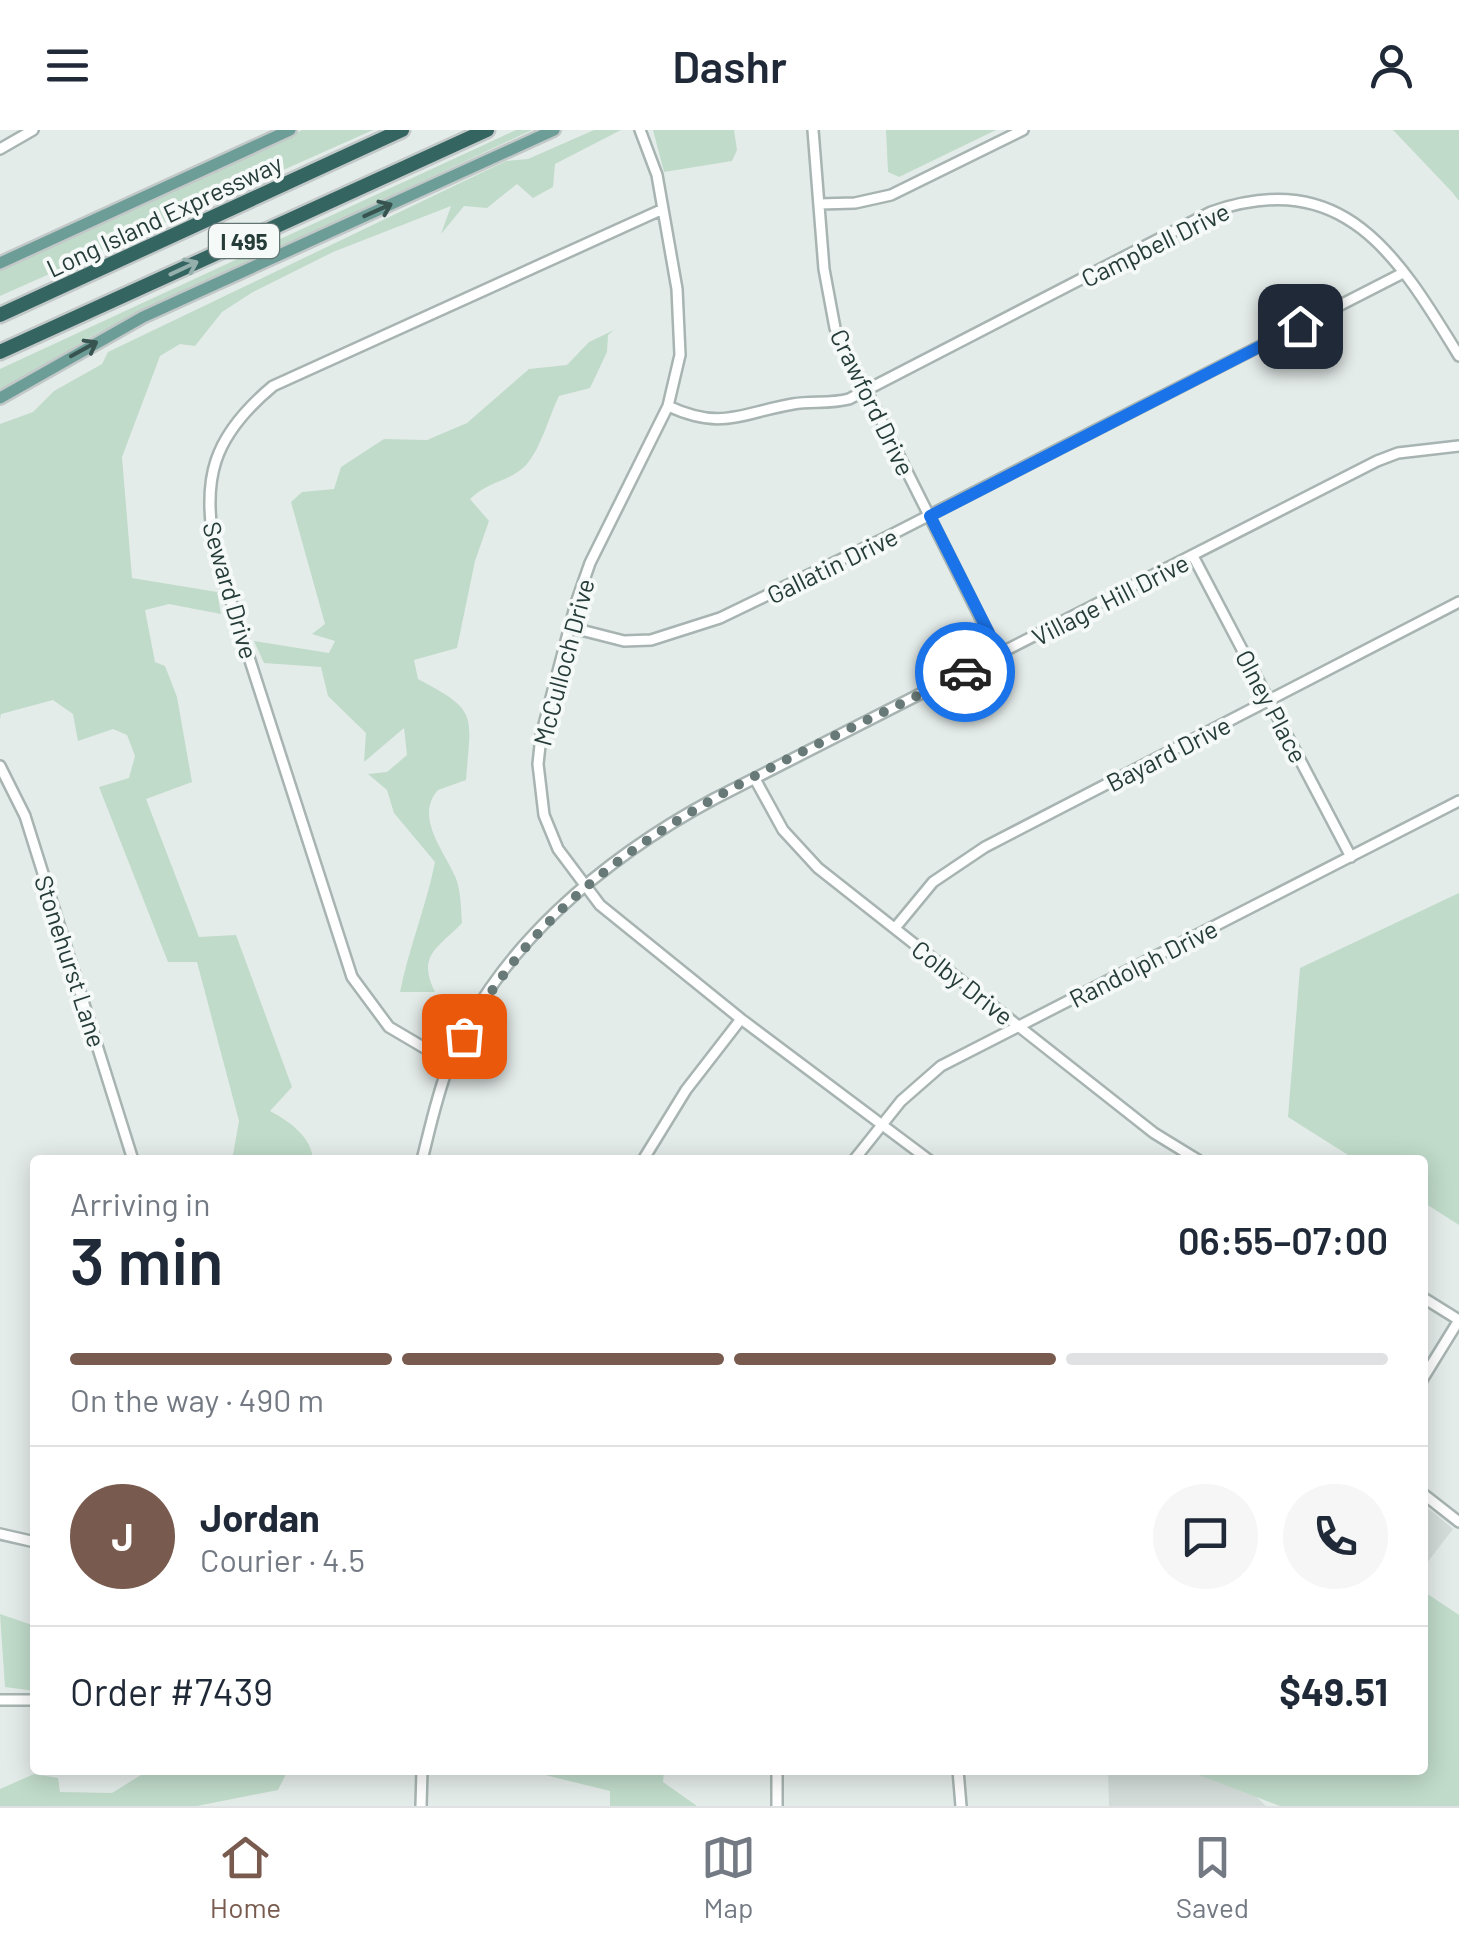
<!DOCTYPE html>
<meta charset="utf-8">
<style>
:root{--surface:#fff;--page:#f6f6f7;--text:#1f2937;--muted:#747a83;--line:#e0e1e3;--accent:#785b4e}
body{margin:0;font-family:Barlow,sans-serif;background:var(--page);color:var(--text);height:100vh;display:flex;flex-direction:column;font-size:38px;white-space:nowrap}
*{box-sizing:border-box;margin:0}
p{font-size:32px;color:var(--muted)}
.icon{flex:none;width:55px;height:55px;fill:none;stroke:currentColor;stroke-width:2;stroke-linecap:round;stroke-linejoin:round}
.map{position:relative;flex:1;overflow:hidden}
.details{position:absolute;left:30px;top:1025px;width:1398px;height:620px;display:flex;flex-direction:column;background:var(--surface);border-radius:10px;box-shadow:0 5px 25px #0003}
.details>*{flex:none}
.pin{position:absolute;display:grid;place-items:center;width:85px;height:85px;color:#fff;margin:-42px;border-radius:20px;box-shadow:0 5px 15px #0006}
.courier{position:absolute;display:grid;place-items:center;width:100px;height:100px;margin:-50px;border:8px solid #1a73e8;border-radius:50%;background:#fff;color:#222;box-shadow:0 2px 12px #0007}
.summary em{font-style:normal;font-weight:600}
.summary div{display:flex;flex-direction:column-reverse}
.summary{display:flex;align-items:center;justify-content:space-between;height:170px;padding:0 40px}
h1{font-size:65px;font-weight:600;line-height:75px}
.bar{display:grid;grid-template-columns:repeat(4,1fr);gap:15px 10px;align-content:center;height:120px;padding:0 40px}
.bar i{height:12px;border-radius:8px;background:var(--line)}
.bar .current{background:var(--accent)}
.bar p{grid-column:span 4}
.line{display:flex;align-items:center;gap:25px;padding:0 40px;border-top:2px solid var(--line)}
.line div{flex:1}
.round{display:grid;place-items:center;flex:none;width:105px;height:105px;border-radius:52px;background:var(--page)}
header{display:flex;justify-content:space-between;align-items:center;height:130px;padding:0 40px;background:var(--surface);font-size:45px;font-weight:600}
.tabs{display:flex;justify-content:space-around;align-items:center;height:140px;border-top:2px solid var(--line);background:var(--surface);font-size:28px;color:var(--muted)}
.tabs a{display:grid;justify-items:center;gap:5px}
.tabs .current{color:var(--accent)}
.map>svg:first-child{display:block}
.built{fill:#d3dcd9}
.green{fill:#c0dbca}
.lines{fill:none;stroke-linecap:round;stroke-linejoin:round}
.minor-casing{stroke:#a7b4b1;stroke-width:14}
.major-casing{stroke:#c2c8c8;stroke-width:16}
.highway-casing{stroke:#c2c8c8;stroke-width:19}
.minor{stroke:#fff;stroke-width:9}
.major{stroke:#6d9d97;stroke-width:11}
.highway{stroke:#346561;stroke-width:14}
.oneway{stroke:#375450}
.oneway2{stroke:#94afac}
.done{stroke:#687a77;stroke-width:10;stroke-dasharray:0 18}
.route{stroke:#1a73e8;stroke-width:12}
.labels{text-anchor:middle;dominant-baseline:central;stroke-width:8;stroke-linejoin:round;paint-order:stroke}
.shield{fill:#f5f9f7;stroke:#637572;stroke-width:2.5}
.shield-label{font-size:22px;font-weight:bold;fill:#253c39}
.street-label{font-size:25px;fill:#253c39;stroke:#f5f9f7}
</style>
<header><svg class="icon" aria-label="menu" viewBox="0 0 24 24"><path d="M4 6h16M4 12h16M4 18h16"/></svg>Dashr<svg class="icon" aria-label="person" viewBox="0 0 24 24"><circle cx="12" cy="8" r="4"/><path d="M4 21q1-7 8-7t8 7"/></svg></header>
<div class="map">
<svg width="1459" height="1676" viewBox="0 0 1459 1676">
<rect width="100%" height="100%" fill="#e4ecea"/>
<path class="built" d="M1423,1374L1453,1399L1423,1438Z
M1108,1640H1261L1247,1658L1266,1676H1109Z"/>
<path class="green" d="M302,0H373L0,166V140Z
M516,0H532L98,203L0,261V239Z
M594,0H621L555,34L553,57L533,68L517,54L487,78L464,76L441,104L451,76L333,122L253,162L222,182L195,216L180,214L160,226L122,327L132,448L217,462L221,484L169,474L145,480L155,532L165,536L177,567L192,652L146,669L199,807L236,805L292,957L270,981C289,991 312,1007 313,1030H232L239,991L197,832H168L99,657L129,648L135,626L127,605L113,599L78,611L73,584L53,570L1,584L0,589V294L33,282L54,261L102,234L108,222L506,31L528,29Z
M653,0H734L737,20L732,31L664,42Z
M886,0H996L899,47L888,42Z
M1393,0H1459V71L1452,62Z
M614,200L608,205L607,222L590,258L559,266C549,286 540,322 524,337C508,352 490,350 470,369L489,391L475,431L457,518L414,530L418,549C479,581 471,584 466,650L438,660C413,688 447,724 457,751C461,765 461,779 462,793C437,819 417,825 435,862H400C409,817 426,777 435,732L394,683L387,660L368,644L387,642L407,625L404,598L364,632L366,603L328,566L321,537L264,533L254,511L329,523L335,511L312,504L325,494L291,372L302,362L334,359L341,337L384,309L427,310L467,293L529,239L567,235L589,212Z
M1459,763V1095L1423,1072L1422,1030H1356L1288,987L1300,838Z
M1423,1461L1459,1485V1676H1280L1186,1640H1422Z
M0,1484L35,1496V1561L5,1557Z
M149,1640H288L278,1660L197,1676H0V1659L34,1644L58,1648L60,1662L112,1663Z
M525,1640H664L663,1652L697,1676H610V1661Z"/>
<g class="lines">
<g class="minor-casing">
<path id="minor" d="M640,0L657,45L677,159L680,225L668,276L590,433L576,473L541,606L538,634L544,685L558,719L600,775L741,889L929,1030
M813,0L824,139L835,198L999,525
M0,19L33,0
M819,74L855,73L891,65L1023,0
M668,276C722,301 741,283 793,274C812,271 830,274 849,269L1211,82C1343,36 1397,124 1459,226
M1193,426L1351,727
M569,497L624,511L651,510L720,488L885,408L1401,144
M0,636L25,686L133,1030
M755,649L783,700L818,738L1154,1003L1198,1030
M895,798L933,752L985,717L1459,472
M450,933L389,897L352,847L216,425C200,349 213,306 273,256L663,79
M422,1030C430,998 437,965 449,934C496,817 606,727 714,669L1377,331L1398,323L1459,316
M643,1030L686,960L741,889
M854,1030L901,971L941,936L1459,671
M1422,1167L1459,1190L1422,1250
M1422,1363L1459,1392
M0,1404L35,1412
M0,1570H35
M777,1640V1676
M958,1640L961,1676
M421,1676L422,1640"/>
</g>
<g class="major-casing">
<path id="major" d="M0,133L290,0
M0,268L143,187L554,0"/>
</g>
<g class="highway-casing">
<path id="highway" d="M0,185L402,0
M0,222L487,0"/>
</g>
<use href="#minor" class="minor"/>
<use href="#major" class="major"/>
<use href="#highway" class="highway"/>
</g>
<defs><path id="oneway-shaft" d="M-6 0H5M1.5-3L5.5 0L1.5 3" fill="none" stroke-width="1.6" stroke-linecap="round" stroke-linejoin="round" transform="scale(2.5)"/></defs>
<g class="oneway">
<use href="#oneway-shaft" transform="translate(378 80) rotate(-24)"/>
<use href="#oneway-shaft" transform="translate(84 219) rotate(-29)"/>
</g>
<use class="oneway2" href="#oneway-shaft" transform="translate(184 138) rotate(-25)"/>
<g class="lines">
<path class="done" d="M464,906C572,709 777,638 965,542"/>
<path class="route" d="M965,542L1000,525L930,386L1300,196"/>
</g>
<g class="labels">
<rect class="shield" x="209" y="94" width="70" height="34" rx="8"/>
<g class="shield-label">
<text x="244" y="111">I 495</text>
</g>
<g class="street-label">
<text transform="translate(164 85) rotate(-25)">Long Island Expressway</text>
<text transform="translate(1155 114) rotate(-26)">Campbell Drive</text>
<text transform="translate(873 272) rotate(64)">Crawford Drive</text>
<text transform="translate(832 435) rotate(-26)">Gallatin Drive</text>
<text transform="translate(231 460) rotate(74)">Seward Drive</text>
<text transform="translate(1110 469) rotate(-27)">Village Hill Drive</text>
<text transform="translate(563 532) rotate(-75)">McCulloch Drive</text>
<text transform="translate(1272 576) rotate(62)">Olney Place</text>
<text transform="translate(1168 623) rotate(-27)">Bayard Drive</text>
<text transform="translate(71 831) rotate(72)">Stonehurst Lane</text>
<text transform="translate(1143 833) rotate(-27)">Randolph Drive</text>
<text transform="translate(963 852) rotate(38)">Colby Drive</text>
</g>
</g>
</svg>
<div class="pin" style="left:464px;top:906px;background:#ea580c"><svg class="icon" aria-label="bag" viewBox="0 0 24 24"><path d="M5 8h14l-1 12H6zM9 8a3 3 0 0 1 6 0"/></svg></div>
<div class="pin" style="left:1300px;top:196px;background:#1f2937"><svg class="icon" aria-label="home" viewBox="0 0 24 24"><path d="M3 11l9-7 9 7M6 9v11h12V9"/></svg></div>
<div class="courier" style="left:965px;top:542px"><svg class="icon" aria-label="car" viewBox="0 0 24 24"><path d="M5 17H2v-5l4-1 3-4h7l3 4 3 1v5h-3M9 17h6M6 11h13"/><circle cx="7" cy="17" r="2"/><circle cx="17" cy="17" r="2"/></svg></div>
<section class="details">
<div class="summary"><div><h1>3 min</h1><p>Arriving in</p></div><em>06:55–07:00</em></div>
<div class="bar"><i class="current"></i><i class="current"></i><i class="current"></i><i></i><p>On the way · 490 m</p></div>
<div class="line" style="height:180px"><b class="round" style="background:var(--accent);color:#fff">J</b><div><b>Jordan</b><p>Courier · 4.5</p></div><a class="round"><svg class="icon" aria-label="chat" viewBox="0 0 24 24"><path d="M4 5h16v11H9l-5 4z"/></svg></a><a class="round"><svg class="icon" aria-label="phone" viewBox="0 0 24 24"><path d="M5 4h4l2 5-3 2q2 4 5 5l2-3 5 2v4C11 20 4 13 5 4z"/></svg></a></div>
<div class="line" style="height:130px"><div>Order #7439</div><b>$49.51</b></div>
</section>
</div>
<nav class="tabs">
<a class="current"><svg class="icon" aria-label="home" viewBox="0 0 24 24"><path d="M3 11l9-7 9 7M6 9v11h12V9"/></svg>Home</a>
<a><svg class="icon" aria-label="map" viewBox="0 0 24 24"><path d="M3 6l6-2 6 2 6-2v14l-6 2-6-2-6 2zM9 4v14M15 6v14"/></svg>Map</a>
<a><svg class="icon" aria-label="saved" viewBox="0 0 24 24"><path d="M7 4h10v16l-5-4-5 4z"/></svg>Saved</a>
</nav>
